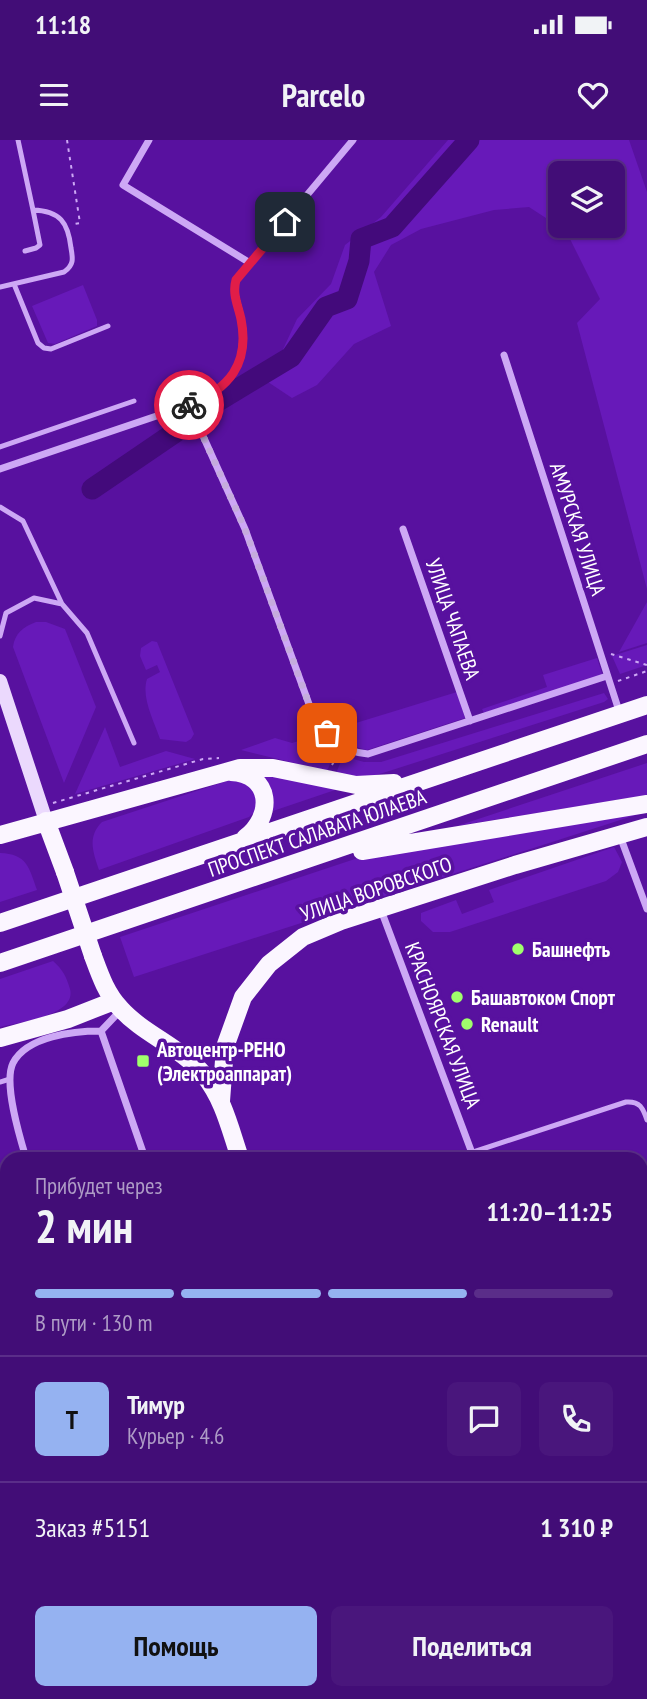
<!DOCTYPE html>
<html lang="ru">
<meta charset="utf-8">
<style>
:root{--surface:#420d77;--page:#49167c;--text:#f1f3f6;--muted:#ae9cc6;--line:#5a2d89;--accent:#95b2f1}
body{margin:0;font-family:"PT Sans Narrow",sans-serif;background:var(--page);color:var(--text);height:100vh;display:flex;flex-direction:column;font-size:26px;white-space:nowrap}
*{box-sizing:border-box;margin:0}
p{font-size:23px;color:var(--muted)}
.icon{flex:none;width:38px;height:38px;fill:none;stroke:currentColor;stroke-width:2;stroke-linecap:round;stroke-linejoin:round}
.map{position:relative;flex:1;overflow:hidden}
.drawer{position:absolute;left:0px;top:1012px;width:648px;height:548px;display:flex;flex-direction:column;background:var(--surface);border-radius:21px 21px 0 0;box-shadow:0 2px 5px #0004,0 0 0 2px var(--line)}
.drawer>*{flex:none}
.controls{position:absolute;left:548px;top:21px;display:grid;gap:14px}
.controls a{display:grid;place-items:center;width:77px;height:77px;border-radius:10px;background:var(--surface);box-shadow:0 2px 5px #0004,0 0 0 2px var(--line);font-size:35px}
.pin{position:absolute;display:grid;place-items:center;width:60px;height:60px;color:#fff;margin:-30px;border-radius:14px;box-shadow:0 4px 10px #0006}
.courier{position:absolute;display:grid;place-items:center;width:70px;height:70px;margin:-35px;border:5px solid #e11d48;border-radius:50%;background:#fff;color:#222;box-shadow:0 2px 9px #0007}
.head em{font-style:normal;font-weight:600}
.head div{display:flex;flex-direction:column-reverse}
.head{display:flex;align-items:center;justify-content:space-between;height:119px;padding:0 35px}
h1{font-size:46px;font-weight:600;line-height:52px}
.bar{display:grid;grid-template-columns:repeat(4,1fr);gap:10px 7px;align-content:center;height:84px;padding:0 35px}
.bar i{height:9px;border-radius:5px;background:var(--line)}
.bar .on{background:var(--accent)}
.bar p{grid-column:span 4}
.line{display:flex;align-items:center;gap:18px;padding:0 35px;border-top:2px solid var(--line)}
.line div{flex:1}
.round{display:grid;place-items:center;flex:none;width:74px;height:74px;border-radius:10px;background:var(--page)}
.button{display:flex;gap:14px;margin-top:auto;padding:14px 35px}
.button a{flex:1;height:80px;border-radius:10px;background:var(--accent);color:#111;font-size:28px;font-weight:600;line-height:80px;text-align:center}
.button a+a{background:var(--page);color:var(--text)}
.status{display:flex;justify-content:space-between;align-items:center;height:49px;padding:0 35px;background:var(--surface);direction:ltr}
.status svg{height:19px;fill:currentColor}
header{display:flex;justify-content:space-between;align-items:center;height:91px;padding:0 35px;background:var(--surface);font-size:32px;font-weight:600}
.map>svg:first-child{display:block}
.green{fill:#6719b9;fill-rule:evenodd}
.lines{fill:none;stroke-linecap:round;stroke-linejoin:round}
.river{stroke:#430a7b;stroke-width:21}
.path{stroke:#cda8f5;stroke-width:2;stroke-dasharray:3.5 5;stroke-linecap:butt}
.lane{stroke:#cda8f5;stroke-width:5}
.street{stroke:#cda8f5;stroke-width:7}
.secondary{stroke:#ebd9fd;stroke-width:14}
.primary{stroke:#fbf6ff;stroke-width:18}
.primary-bridge{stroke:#fbf6ff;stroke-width:18}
.done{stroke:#c5acdd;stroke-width:7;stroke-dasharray:0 12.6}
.route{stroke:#e11d48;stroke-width:9}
.poi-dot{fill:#a0ff6c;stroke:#58119f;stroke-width:2.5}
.labels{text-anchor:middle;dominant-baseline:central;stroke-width:7;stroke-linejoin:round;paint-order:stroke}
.street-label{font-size:21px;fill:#fff;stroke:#58119f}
.poi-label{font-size:21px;font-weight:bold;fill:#fff;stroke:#58119f;text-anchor:start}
</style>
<div class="status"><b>11:18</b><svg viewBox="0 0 49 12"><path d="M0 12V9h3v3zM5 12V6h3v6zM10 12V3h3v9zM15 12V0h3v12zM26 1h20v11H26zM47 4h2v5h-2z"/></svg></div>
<header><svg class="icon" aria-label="menu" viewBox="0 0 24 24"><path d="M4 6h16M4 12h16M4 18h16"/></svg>Parcelo<svg class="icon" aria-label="heart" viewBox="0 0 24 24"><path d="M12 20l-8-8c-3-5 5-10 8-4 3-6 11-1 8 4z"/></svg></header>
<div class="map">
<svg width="647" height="1559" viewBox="0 0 647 1559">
<rect width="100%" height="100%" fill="#58119f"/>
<path class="green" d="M448,0H629L647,52V449L577,183L600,159L566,91L529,67L494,70L421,89L391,105L374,132L391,186L354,204L317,245L292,258L268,242L297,179L331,144L345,105L381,77ZM560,33H612V86H560Z
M83,145L97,180V186L55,204L48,203L32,166Z
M647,462V503L619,512Z
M36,482H46L65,489L96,567L64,643L13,507C15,493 23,487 36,482Z
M152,501L157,502L194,594L191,599L186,602L160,599C154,581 141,558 147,539L160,532L157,525L146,530L140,516L141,508Z
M647,505V525L620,534L612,516Z
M597,518L603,536L484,573L482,569L547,547L543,535Z
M457,552L465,578L367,610L344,604L333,590Z
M604,553L608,559L604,562L386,632L369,637L335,636L343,616L364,622H381Z
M105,587L120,627L166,611L195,619L75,654Z
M322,594L336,610L327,631L241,610L275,598L292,603Z
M647,623V655L457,686Z
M262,632L338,649L273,671C270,663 273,655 270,647C268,641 263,638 262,632Z
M239,637L254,645L258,669L249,677L99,730C93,712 87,697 102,682Z
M645,672L134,837L120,797L373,713Z
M614,707L622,722L618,732L606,741L450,792H433L421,781V773L456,760L462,774L494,762L489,750Z
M0,713C27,714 29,727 37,750L0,762Z
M53,821C63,830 66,836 70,849C77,876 19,882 0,887V839Z
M419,824L429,831L437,842L433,846L440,867L428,871L413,825Z"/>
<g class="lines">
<path class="river" d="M218,261L291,217L326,167L347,159L359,121L361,99L392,87L469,0
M92,349L183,287"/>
<path class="path" d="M67,0L80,83L74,84
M611,514L647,525
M618,541L647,531
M332,625L338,614
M53,663L203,619L219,618
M282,1559L284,1552"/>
<path class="lane" d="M25,111L36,108L40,105L33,70
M14,144L38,203L44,208L51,209L108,186
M0,147L64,132C74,125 73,119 71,108C68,82 60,71 33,70L18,0
M0,307L134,261
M0,367L23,381L62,464
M0,496L6,473L34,458L62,464L87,493L134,603
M0,942L10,939
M455,1018L626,962C640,961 643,968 647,980
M642,1038L647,1037
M640,1215L647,1233"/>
<path class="street" d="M149,0L123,45L250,123
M353,0L236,140C232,154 239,165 241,179C249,224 230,249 189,265L245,389L313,575C329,596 340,612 368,614L607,536
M504,215L620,574
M0,329L189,265
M403,389L470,581
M620,696L647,769
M381,770L472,1013
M101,891L145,1018
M101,891L120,871
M26,1018C20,998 3,943 13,923C27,896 74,891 101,891
M640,1292L647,1290
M640,1483L647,1501
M0,1500L7,1502"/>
<path class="secondary" d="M0,541L46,681
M388,1552L414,1559"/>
<path class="primary" d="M231,632C272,634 274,676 245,698
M46,681L65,732
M0,695L240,628H273L356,645L394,643
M362,711L647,664
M0,783L647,565
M93,816C100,835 106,853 120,868C143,894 181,907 204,935C224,960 230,989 240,1018
M0,823L647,604
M0,898L68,879L114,861
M221,961L225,907L243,857L269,824L303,797L341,781L515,725L647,687
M323,1559L324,1552"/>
<path class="primary-bridge" d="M65,732L93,816"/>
</g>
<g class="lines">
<path class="done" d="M189,265L245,389L313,575L327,593"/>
<path class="route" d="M189,265C229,249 250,224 241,179C238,165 232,154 236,140L285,82"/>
</g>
<g class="poi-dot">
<circle cx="518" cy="809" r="7"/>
<circle cx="457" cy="857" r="7"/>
<circle cx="467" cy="884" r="7"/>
<rect x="136" y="914" width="14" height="14" rx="3.5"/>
</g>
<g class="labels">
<g class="street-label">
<text transform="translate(578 389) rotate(72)">АМУРСКАЯ УЛИЦА</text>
<text transform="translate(453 479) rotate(71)">УЛИЦА ЧАПАЕВА</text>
<text transform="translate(317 693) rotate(-19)">ПРОСПЕКТ САЛАВАТА ЮЛАЕВА</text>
<text transform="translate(376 749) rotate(-19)">УЛИЦА ВОРОВСКОГО</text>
<text transform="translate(443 885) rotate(69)">КРАСНОЯРСКАЯ УЛИЦА</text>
</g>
<g class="poi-label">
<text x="532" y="809">Башнефть</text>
<text x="471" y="857">Башавтоком Спорт</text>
<text x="481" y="884">Renault</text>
<text x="157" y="909">Автоцентр-РЕНО<tspan x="157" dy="24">(Электроаппарат)</tspan></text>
</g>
</g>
</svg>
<div class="controls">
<a><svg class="icon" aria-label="layers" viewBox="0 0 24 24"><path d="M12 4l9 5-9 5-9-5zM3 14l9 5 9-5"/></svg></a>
</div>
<div class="pin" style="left:327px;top:593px;background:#ea580c"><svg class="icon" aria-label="bag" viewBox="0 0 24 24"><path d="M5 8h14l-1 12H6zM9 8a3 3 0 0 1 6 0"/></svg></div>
<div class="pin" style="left:285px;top:82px;background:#1f2937"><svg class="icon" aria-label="home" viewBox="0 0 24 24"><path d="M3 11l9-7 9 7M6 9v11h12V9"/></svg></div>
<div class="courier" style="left:189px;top:265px"><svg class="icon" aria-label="bike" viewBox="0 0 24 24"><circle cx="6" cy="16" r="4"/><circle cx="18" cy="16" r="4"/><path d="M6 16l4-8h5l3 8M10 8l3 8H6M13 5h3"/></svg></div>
<section class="drawer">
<div class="head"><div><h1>2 мин</h1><p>Прибудет через</p></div><em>11:20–11:25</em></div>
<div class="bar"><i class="on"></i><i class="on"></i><i class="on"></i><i></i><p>В пути · 130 m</p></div>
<div class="line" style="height:126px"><b class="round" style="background:var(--accent);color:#111">Т</b><div><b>Тимур</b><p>Курьер · 4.6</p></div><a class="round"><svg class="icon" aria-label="chat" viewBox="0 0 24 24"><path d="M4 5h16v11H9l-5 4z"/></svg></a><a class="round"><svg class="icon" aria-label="phone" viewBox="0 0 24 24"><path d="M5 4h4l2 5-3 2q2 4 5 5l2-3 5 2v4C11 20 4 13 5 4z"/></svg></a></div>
<div class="line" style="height:91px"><div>Заказ #5151</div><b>1 310 ₽</b></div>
<div class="button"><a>Помощь</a><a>Поделиться</a></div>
</section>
</div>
